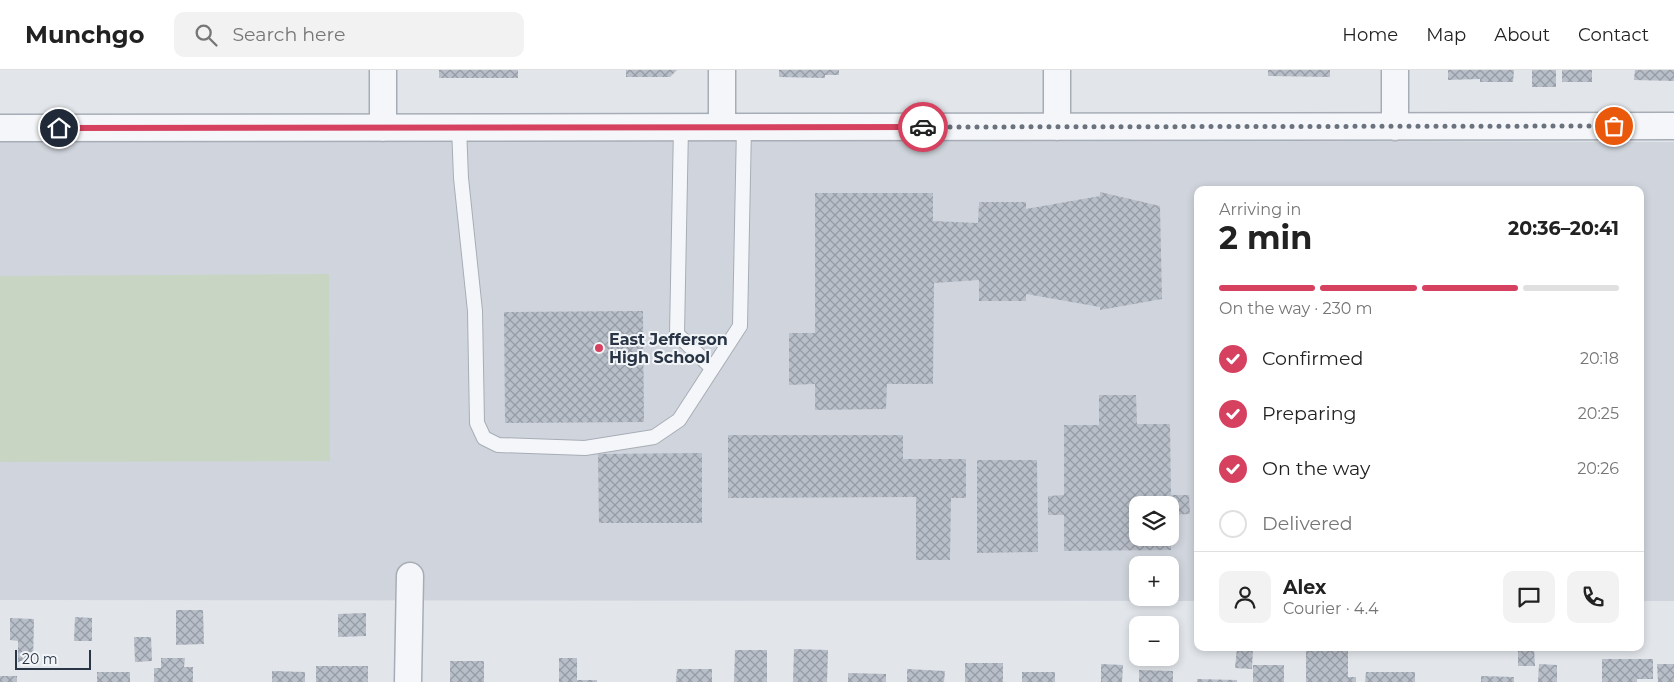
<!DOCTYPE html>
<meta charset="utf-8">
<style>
:root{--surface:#fff;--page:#f2f2f2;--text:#222;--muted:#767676;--line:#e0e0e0;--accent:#d5415f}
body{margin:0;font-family:Montserrat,sans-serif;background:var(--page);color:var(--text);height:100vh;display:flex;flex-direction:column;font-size:19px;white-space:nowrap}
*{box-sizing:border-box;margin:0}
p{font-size:16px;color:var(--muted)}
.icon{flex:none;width:28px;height:28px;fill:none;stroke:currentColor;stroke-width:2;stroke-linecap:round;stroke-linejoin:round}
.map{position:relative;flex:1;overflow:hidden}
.sheet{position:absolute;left:1194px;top:116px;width:450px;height:465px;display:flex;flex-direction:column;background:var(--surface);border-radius:10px;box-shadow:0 2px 8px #0003}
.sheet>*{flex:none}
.buttons{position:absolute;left:1129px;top:426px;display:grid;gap:10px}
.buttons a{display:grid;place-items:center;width:50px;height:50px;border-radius:10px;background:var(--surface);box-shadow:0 2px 8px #0003;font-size:25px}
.scale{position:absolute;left:15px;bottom:12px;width:76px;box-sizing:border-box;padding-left:5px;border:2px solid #293444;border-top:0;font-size:14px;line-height:18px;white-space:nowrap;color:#293444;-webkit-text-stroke:4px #f2f5f8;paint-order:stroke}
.pin{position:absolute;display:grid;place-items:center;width:42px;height:42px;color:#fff;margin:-21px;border:2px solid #fff;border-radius:50%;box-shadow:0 1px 5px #0007}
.courier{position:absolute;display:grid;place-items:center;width:50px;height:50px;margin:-25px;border:4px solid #d5415f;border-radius:50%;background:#fff;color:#222;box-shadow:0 1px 6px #0007}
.summary em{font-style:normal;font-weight:700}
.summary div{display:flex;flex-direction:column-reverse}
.summary{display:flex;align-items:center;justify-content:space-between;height:85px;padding:0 25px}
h1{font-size:32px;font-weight:700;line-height:38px}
.bar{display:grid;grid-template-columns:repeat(4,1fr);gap:8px 5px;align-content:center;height:60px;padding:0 25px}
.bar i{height:6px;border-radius:4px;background:var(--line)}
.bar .on{background:var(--accent)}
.bar p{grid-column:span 4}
.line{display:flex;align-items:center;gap:12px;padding:0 25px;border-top:1px solid var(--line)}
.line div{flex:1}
.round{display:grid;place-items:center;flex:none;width:52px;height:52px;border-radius:10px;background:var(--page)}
ol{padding:0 25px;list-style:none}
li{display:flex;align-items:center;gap:15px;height:55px}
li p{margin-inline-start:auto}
li .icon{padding:5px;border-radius:50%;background:var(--accent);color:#fff;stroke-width:4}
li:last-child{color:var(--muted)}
li i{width:28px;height:28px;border:2px solid var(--line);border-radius:50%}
header{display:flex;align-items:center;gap:30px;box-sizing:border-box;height:70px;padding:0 25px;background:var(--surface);border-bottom:1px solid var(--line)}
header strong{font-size:24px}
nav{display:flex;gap:28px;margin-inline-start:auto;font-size:18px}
.search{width:350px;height:45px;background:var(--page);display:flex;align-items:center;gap:12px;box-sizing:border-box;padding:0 18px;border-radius:10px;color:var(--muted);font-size:19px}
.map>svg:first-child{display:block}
.built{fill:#d0d5dd;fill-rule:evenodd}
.pitch{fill:#c8d5c2}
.building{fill:url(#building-cross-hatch)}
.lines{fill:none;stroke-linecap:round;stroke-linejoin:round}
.service-casing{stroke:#a7adb6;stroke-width:16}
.minor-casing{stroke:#a7adb6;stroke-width:29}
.service{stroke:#f5f6f9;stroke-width:14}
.minor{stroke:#f5f6f9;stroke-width:26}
.done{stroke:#6a727e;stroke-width:5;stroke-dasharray:0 9}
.route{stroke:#d5415f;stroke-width:6}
.poi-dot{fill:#d5415f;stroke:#f2f5f8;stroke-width:2}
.labels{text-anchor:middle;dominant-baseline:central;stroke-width:4;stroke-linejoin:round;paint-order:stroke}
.poi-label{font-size:16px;font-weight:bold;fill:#293444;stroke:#f2f5f8;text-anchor:start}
</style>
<header>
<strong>Munchgo</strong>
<div class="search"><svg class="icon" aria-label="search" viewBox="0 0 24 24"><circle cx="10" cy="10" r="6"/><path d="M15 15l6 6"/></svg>Search here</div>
<nav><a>Home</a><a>Map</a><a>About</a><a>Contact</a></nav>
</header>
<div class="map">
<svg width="1674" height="612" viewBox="0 0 1674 612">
<defs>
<pattern id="building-cross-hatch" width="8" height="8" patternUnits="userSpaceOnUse" patternTransform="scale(1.25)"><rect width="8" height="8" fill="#b9bfc9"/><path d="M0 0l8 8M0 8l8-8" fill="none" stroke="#969ca5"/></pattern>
</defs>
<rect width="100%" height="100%" fill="#e2e6eb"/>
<path class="built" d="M0,67L1674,72V531H1640V120H1198L1197,531L0,530ZM1138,435H1170V468H1138ZM1138,495H1170V528H1138Z"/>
<path class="pitch" d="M329,204L330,391L0,392V206Z"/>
<path class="building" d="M439,0H518V8H439Z
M626,0H677L670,7H626Z
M779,0H839V5H825V8L779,7Z
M1268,0H1330V7L1268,6Z
M1448,0H1514L1513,12H1480V9L1448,10Z
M1532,0H1556V17H1532Z
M1562,0H1592V12H1562Z
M1635,0H1674V11L1634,10Z
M1100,122L1160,136L1162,229L1100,240V237L1026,224V231H979V210L934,213L933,314H887L886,339L815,340V314L789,315V263H815V123H933V151L978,153L979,132H1026V139L1100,126Z
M643,241L644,352L505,353L504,242Z
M1099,325H1136L1137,354H1170L1171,425H1189L1190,444L1170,445V435H1138V468H1171V480L1064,481V445H1048V426L1064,425V355H1099Z
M728,365H903V389H966V428H951L950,490H916V427L728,428Z
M702,383V453H599L598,384Z
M977,390H1037L1038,482L977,483Z
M176,540H203L204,574L176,575Z
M366,543V566L338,567V544Z
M75,547L92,548V571H74Z
M10,548L34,549L33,592H18V571L10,570Z
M134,567H151L152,591L135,592Z
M1237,578H1253L1252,599L1235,598Z
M1306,578H1348V607H1356V612H1306Z
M1518,578H1534L1535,596H1518Z
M794,579L828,580L827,612H793Z
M735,580H767V612H734Z
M161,588H185L184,597H193V612H154V598H161Z
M559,588H577V610H597V612H559Z
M1602,589H1653V609H1637V612H1602Z
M450,591H484V612H450Z
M965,593H1003V612H965Z
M1101,594L1123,595L1122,612H1101Z
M1539,594L1557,595V612H1538Z
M1657,594H1674V612H1658Z
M1253,595H1284V612H1253Z
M316,596H368V612H316Z
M677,599H712V612H676Z
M907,599L945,601L944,612H907Z
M1139,600L1173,601V612H1139Z
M272,601L305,602V612H272Z
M97,602H130V612H97Z
M1022,602H1055V612H1022Z
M1366,602H1415V612H1365Z
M848,603L886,604V612H848Z
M0,606H17V612H0Z
M1481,606L1514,607V612H1481Z
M1197,609L1237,610V612H1197Z"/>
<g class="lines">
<g class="service-casing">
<path id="service" d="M459,57L461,108L475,241L477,353L484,368L498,375L585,378L654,367L679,350L740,256L744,57
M681,57L677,264L712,298"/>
</g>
<g class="minor-casing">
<path id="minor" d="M1057,0V57
M1395,0V57
M722,57V0
M0,58L1674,56
M383,58V0
M408,612L410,506"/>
</g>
<use href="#service" class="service"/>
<use href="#minor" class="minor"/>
</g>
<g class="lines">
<path class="done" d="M923,57L1614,56"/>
<path class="route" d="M59,58L923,57"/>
</g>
<circle class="poi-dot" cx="599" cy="278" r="5"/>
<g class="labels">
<g class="poi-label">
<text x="609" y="269">East Jefferson<tspan x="609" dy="18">High School</tspan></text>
</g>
</g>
</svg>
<div class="buttons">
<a><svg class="icon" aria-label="layers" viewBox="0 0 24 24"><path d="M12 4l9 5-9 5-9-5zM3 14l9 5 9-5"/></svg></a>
<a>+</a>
<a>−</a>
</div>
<div class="scale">20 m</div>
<div class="pin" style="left:1614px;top:56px;background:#ea580c"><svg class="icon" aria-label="bag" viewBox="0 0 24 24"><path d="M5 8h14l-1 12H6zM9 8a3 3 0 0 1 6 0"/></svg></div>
<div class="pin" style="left:59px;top:58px;background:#1f2937"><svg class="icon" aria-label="home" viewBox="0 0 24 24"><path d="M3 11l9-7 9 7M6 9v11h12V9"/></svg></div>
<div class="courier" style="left:923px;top:57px"><svg class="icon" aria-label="car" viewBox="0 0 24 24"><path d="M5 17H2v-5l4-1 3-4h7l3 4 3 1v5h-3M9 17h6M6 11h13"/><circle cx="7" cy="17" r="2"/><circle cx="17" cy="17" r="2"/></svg></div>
<section class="sheet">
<div class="summary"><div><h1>2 min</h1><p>Arriving in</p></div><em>20:36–20:41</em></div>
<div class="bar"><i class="on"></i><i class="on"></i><i class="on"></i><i></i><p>On the way · 230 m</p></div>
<ol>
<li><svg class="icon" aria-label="check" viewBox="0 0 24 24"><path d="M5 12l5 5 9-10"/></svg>Confirmed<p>20:18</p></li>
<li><svg class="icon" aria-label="check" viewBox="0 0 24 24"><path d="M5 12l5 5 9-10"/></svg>Preparing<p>20:25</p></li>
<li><svg class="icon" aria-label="check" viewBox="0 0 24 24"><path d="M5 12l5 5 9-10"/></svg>On the way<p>20:26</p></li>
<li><i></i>Delivered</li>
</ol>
<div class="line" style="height:90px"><a class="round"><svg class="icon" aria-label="person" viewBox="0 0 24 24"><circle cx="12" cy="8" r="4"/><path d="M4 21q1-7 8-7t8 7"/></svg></a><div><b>Alex</b><p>Courier · 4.4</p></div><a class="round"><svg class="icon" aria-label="chat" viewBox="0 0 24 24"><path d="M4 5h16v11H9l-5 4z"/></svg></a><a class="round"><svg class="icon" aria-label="phone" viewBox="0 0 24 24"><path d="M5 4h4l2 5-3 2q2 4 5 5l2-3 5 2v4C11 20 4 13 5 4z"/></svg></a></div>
</section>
</div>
